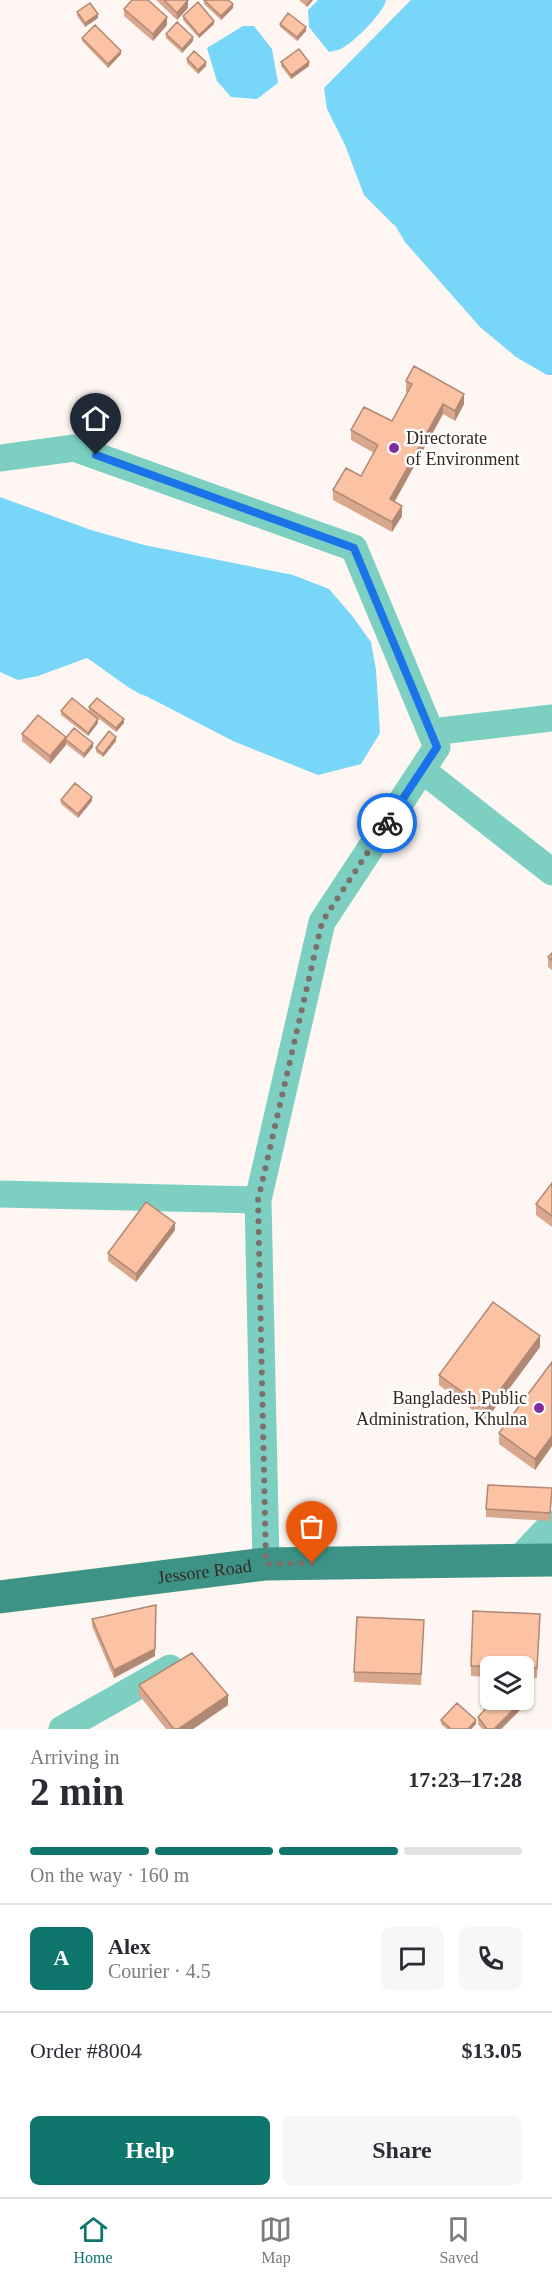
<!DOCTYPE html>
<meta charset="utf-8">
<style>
:root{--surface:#fff;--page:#f7f7f7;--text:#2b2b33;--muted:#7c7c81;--line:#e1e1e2;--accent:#0f766e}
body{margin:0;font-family:"Times New Roman",serif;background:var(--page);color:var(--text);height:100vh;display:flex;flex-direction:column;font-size:22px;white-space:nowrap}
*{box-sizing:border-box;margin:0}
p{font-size:20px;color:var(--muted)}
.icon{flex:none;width:33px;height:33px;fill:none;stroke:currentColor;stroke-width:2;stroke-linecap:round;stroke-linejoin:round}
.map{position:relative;height:1729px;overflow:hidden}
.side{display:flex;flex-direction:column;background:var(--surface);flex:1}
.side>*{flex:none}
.controls{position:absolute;left:480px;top:1656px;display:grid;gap:12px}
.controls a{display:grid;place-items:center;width:54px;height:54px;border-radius:9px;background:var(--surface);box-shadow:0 2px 4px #0004;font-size:30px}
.pin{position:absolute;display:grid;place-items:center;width:51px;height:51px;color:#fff;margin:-62px -26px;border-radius:50% 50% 50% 0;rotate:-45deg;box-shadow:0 0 6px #0007}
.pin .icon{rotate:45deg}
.courier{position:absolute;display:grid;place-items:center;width:60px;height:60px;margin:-30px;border:4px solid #1a73e8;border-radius:50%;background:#fff;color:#222;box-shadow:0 2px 8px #0007}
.overview em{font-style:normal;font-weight:600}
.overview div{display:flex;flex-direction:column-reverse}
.overview{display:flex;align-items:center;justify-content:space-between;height:102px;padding:0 30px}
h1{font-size:39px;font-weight:600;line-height:45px}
.bar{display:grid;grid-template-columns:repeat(4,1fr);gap:9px 6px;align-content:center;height:72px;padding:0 30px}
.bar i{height:8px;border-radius:4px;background:var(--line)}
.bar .on{background:var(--accent)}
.bar p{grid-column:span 4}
.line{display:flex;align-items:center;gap:15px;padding:0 30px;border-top:2px solid var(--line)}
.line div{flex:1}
.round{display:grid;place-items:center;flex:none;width:63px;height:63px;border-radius:9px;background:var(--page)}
.action{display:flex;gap:12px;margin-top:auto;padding:12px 30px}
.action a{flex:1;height:69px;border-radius:9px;background:var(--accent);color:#fff;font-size:24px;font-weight:600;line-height:69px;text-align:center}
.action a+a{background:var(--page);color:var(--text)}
.dock{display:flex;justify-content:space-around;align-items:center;height:84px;border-top:2px solid var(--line);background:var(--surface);font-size:16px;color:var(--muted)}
.dock a{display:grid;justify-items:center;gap:3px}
.dock .on{color:var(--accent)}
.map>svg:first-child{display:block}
.water{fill:#78d6f9}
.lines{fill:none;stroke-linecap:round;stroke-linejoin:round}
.minor{stroke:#7ccfc1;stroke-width:27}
.trunk{stroke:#3c9386;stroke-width:33}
.wall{fill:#d8a78d}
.shaded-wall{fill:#b08873}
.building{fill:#fbc2a4;stroke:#b08873;stroke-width:1.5}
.done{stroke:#7b706a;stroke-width:6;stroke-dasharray:0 10.8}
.route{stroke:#1a73e8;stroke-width:8}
.poi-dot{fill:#7f2c9c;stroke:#fff;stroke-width:2}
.labels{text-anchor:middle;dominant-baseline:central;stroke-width:5;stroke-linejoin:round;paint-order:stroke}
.poi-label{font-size:18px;fill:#352821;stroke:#fff;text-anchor:start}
.street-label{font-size:18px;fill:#352821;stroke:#fff}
</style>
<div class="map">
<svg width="552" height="1729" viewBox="0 0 552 1729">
<rect width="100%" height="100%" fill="#fdf6f2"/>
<path class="water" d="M318,0H386C384,12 355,41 344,47C340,50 334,51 329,52L309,27L308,10Z
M411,0H552V375H547L516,357L480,327L405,242L396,227L364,195L345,145L327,109L324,88Z
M243,26H254L272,49L278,83L257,99L231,97L217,81L207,48Z
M0,497L91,530L144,545L293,575L329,589L353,617L371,642L376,670L380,733L361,764L318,775L233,741L146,696C131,692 103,668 87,658L38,676L18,680L0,672Z"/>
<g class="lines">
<path class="minor" d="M0,458L74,448L354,548L437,747L322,922L258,1200L0,1194
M431,732L552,718
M422,770L552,872
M258,1200L266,1564
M518,1560L552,1524
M62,1729L170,1668"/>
<path class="trunk" id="s1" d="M0,1597L266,1564L552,1560"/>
</g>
<path class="wall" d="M156,0H188V8L177,20Z
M204,0L233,8L221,20L204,4Z
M299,0H313L307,7Z
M124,9L167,25L153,41L124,16Z
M77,12L98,18L85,27L77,16Z
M183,16L214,24L199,38L183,20Z
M280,24L306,31L297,41L280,27Z
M166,34L193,41L182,53L166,38Z
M82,38L121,54L108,68L82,41Z
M187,59L206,66L198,74L187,63Z
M281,62L309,66L291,79L281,66Z
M406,381L464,404L455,421L443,414L394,502L402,516L392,532L333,500V490L361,476L374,453L351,440V430L392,421L407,392H406Z
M89,707L124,723L116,732L89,711Z
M61,711L98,723L88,736L61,715Z
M22,734L66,739L93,747L84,758L66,744L50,764L22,741Z
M116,741L103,757L96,752V748Z
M61,800L92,801L78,818L61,804Z
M552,953V970L548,967V957Z
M552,1183V1227L536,1215V1204Z
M175,1230L136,1282L108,1261V1253Z
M540,1347L486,1420L439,1385V1375Z
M552,1362V1446L535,1470L499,1444V1433Z
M552,1496L550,1521L486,1517V1509Z
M92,1619L155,1656L114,1678L92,1626Z
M424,1620L421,1685L354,1682V1672Z
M540,1624L537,1678H524V1666H490V1677L471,1676V1666Z
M139,1685L228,1705L193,1729H166L139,1695Z
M522,1708L501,1729H482L478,1724V1717Z
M441,1720L476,1724L471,1729H447L441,1724Z"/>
<path class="shaded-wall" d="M188,0V8L177,20V13Z
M310,0H313L307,7V3Z
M233,4V8L221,20V16Z
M98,14V18L85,27V23Z
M167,17V25L153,41V34Z
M214,21V24L199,38V35Z
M306,27V31L297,41V37Z
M193,37V41L182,53V49Z
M121,51V54L108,68V64Z
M206,62V66L198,74V70Z
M309,62V66L291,79V75Z
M464,394V404L455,421V411Z
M443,404V414L390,510V499Z
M402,506V516L392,532V522Z
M98,719V723L88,736V733Z
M124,719V723L116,732V728Z
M66,737V745L50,764V756Z
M116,737V741L103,757V754Z
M93,743V747L84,758V754Z
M92,797V801L78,818V814Z
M175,1223V1230L136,1282V1274Z
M540,1336V1347L486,1420V1409Z
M552,1436V1446L535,1470V1459Z
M156,1605L155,1656L114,1678V1670Z
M228,1695V1705L193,1729H178Z
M522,1701V1708L501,1729H494Z
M476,1720V1724L471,1729H468Z"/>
<path class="building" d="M132,0H148L167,17L153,34L124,9Z
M164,0H188L177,13Z
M204,0H228L233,4L221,16Z
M198,2L214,21L199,35L183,16Z
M90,3L98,14L85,23L77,12Z
M288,13L306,27L297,37L280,24Z
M177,22L193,37L182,49L166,34Z
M95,25L121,51L108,64L82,38Z
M299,49L309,62L291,75L281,62Z
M194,51L206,62L198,70L187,59Z
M414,366L464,394L455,411L443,404L390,499L402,506L392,522L333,490L346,468L361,476L378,445L351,430L364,407L392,421L412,384L406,381Z
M72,698L98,719L88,733L61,711Z
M97,698L124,719L116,728L89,707Z
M38,715L66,737L50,756L22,734Z
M74,728L93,743L84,754L65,739Z
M109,731L116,737L103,754L96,748Z
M75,783L92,797L78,814L61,800Z
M552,953V960L548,957Z
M552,1183V1216L536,1204Z
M146,1202L175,1223L136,1274L108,1253Z
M493,1302L540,1336L486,1409L439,1375Z
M552,1362V1436L535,1459L499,1433Z
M488,1485L552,1488L550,1513L486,1509Z
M156,1605L155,1649L114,1670L92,1619Z
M473,1611L540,1614L537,1668H524V1666H471Z
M357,1617L424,1620L421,1674L354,1672Z
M192,1653L228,1695L178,1729H174L139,1685Z
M494,1700H519L522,1701L494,1729H487L478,1717Z
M457,1703L476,1720L468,1729H451L441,1720Z"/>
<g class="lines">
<path class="done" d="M312,1563L266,1564L258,1200L322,922L387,823"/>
<path class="route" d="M96,455L354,548L437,747L387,823"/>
</g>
<g class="poi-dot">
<circle cx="394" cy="448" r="6"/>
<circle cx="539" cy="1408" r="6"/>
</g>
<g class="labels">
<g class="poi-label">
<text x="406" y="438">Directorate<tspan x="406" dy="21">of Environment</tspan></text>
<text x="527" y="1398" text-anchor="end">Bangladesh Public<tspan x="527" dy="21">Administration, Khulna</tspan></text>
</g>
<g class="street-label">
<text stroke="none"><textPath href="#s1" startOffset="206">Jessore Road</textPath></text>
</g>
</g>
</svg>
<div class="controls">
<a><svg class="icon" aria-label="layers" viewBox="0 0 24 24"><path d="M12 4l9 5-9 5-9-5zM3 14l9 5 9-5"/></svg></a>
</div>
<div class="pin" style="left:312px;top:1563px;background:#ea580c"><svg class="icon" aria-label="bag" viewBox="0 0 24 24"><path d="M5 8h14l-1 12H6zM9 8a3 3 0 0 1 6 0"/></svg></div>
<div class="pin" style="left:96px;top:455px;background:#1f2937"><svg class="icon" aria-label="home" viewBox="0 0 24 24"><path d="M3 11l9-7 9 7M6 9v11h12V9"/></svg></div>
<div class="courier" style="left:387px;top:823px"><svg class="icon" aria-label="bike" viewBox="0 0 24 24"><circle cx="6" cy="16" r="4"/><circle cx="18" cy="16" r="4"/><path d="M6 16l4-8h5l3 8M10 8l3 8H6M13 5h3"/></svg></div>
</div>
<section class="side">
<div class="overview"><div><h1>2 min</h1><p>Arriving in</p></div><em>17:23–17:28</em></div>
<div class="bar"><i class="on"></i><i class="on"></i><i class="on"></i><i></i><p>On the way · 160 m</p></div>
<div class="line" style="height:108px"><b class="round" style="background:var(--accent);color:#fff">A</b><div><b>Alex</b><p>Courier · 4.5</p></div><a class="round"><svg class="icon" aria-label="chat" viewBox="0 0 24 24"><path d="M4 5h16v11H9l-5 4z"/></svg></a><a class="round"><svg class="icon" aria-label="phone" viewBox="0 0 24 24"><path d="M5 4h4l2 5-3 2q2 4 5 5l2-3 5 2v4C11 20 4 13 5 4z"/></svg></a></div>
<div class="line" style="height:78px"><div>Order #8004</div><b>$13.05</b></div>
<div class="action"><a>Help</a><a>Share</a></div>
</section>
<nav class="dock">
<a class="on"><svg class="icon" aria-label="home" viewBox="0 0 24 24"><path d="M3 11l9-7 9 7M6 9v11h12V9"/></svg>Home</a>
<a><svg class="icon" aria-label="map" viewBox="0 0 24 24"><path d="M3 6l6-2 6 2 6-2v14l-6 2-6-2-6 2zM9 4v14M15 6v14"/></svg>Map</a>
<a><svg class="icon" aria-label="saved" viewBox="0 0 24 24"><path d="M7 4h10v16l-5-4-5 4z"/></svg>Saved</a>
</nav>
